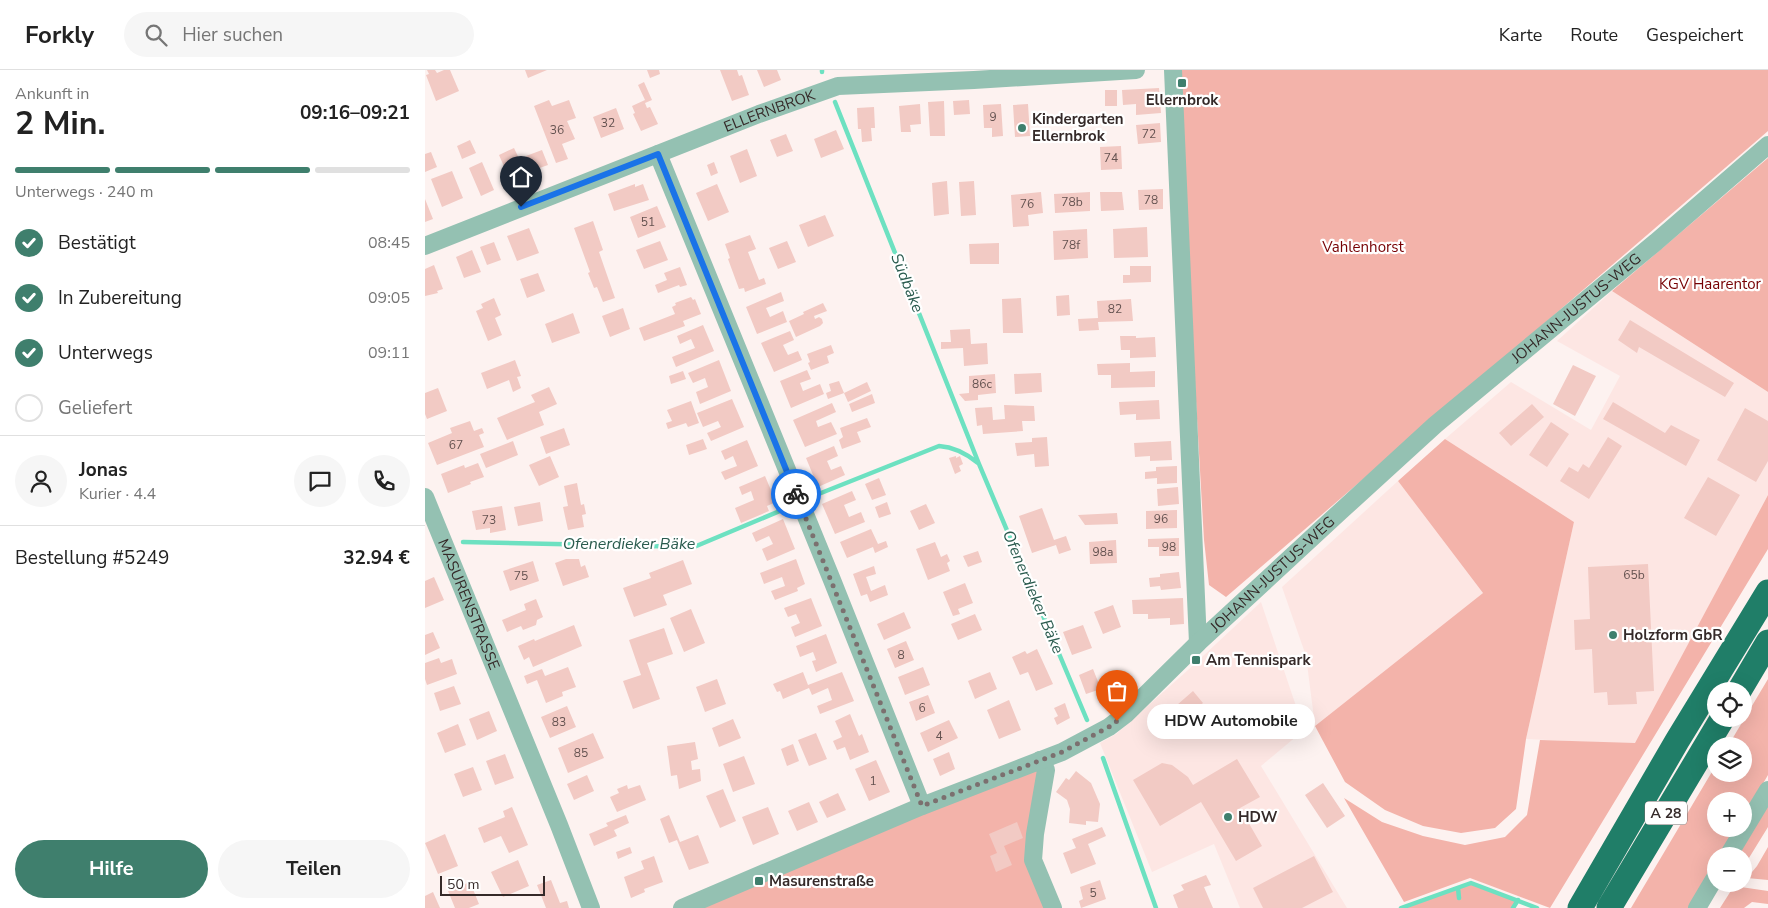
<!DOCTYPE html>
<html lang="de">
<meta charset="utf-8">
<style>
:root{--surface:#fff;--page:#f6f6f6;--text:#222;--muted:#767676;--line:#e0e0e0;--accent:#3f7f6d}
body{margin:0;font-family:"Nunito Sans",sans-serif;background:var(--page);color:var(--text);height:100vh;display:flex;flex-direction:column;font-size:19px;white-space:nowrap}
*{box-sizing:border-box;margin:0}
p{font-size:16px;color:var(--muted)}
.icon{flex:none;width:28px;height:28px;fill:none;stroke:currentColor;stroke-width:2;stroke-linecap:round;stroke-linejoin:round}
.map{position:relative;flex:1;overflow:hidden}
.panel{display:flex;flex-direction:column;background:var(--surface);width:425px}
.panel>*{flex:none}
.controls{position:absolute;left:1282px;top:612px;display:grid;gap:10px}
.controls a{display:grid;place-items:center;width:45px;height:45px;border-radius:50%;background:var(--surface);box-shadow:0 5px 20px #0002;font-size:25px}
.scale{position:absolute;left:15px;bottom:12px;width:105px;box-sizing:border-box;padding-left:5px;border:2px solid #352a29;border-top:0;font-size:14px;line-height:18px;white-space:nowrap;color:#352a29;-webkit-text-stroke:4px #fff;paint-order:stroke}
.pin{position:absolute;display:grid;place-items:center;width:42px;height:42px;color:#fff;margin:-51px -21px;border-radius:50% 50% 50% 0;rotate:-45deg;box-shadow:0 0 5px #0007}
.pin .icon{rotate:45deg}
.courier{position:absolute;display:grid;place-items:center;width:50px;height:50px;margin:-25px;border:4px solid #1a73e8;border-radius:50%;background:#fff;color:#222;box-shadow:0 1px 6px #0007}
.bubble{position:absolute;height:35px;border-radius:18px;background:var(--surface);box-shadow:0 5px 20px #0002;font-size:16px;font-weight:700;line-height:35px;text-align:center}
.overview em{font-style:normal;font-weight:700}
.overview div{display:flex;flex-direction:column-reverse}
.overview{display:flex;align-items:center;justify-content:space-between;height:85px;padding:0 15px}
h1{font-size:32px;font-weight:700;line-height:38px}
.bar{display:grid;grid-template-columns:repeat(4,1fr);gap:8px 5px;align-content:center;height:60px;padding:0 15px}
.bar i{height:6px;border-radius:4px;background:var(--line)}
.bar .selected{background:var(--accent)}
.bar p{grid-column:span 4}
.line{display:flex;align-items:center;gap:12px;padding:0 15px;border-top:1px solid var(--line)}
.line div{flex:1}
.round{display:grid;place-items:center;flex:none;width:52px;height:52px;border-radius:26px;background:var(--page)}
ol{padding:0 15px;list-style:none}
li{display:flex;align-items:center;gap:15px;height:55px}
li p{margin-inline-start:auto}
li .icon{padding:5px;border-radius:50%;background:var(--accent);color:#fff;stroke-width:4}
li:last-child{color:var(--muted)}
li i{width:28px;height:28px;border:2px solid var(--line);border-radius:50%}
.primary-button{display:flex;gap:10px;margin-top:auto;padding:10px 15px}
.primary-button a{flex:1;height:58px;border-radius:30px;background:var(--accent);color:#fff;font-size:20px;font-weight:700;line-height:58px;text-align:center}
.primary-button a+a{background:var(--page);color:var(--text)}
header{display:flex;align-items:center;gap:30px;box-sizing:border-box;height:70px;padding:0 25px;background:var(--surface);border-bottom:1px solid var(--line)}
header strong{font-size:24px}
nav{display:flex;gap:28px;margin-inline-start:auto;font-size:18px}
.search{width:350px;height:45px;background:var(--page);display:flex;align-items:center;gap:12px;box-sizing:border-box;padding:0 18px;border-radius:28px;color:var(--muted);font-size:19px}
main{display:flex;flex:1;min-height:0}
.map>svg:first-child{display:block}
.built{fill:#fde6e3}
.green{fill:#f3b3aa}
.lines{fill:none;stroke-linecap:round;stroke-linejoin:round}
.stream{stroke:#6de1c1;stroke-width:4.5}
.building{fill:#f2cac4}
.minor{stroke:#94c1b2;stroke-width:18}
.highway{stroke:#207e68;stroke-width:25}
.done{stroke:#7b706f;stroke-width:5;stroke-dasharray:0 9}
.route{stroke:#1a73e8;stroke-width:6}
.poi-dot{fill:#3f7f6d;stroke:#fff;stroke-width:2}
.labels{text-anchor:middle;dominant-baseline:central;stroke-width:4.5;stroke-linejoin:round;paint-order:stroke}
.number-label{font-size:12px;fill:#645250}
.shield{fill:#fff;stroke:#726a69;stroke-width:1}
.shield-label{font-size:14px;font-weight:bold;fill:#352a29}
.poi-label{font-size:15px;font-weight:bold;fill:#352a29;stroke:#fff;text-anchor:start}
.street-label{font-size:15px;fill:#352a29;stroke:#fff}
.park-label{font-size:15px;fill:#760003;stroke:#fff}
.water-label{font-size:16px;font-style:italic;fill:#2a5b4e;stroke:#fff}
</style>
<header>
<strong>Forkly</strong>
<div class="search"><svg class="icon" aria-label="search" viewBox="0 0 24 24"><circle cx="10" cy="10" r="6"/><path d="M15 15l6 6"/></svg>Hier suchen</div>
<nav><a>Karte</a><a>Route</a><a>Gespeichert</a></nav>
</header>
<main>
<section class="panel">
<div class="overview"><div><h1>2 Min.</h1><p>Ankunft in</p></div><em>09:16–09:21</em></div>
<div class="bar"><i class="selected"></i><i class="selected"></i><i class="selected"></i><i></i><p>Unterwegs · 240 m</p></div>
<ol>
<li><svg class="icon" aria-label="check" viewBox="0 0 24 24"><path d="M5 12l5 5 9-10"/></svg>Bestätigt<p>08:45</p></li>
<li><svg class="icon" aria-label="check" viewBox="0 0 24 24"><path d="M5 12l5 5 9-10"/></svg>In Zubereitung<p>09:05</p></li>
<li><svg class="icon" aria-label="check" viewBox="0 0 24 24"><path d="M5 12l5 5 9-10"/></svg>Unterwegs<p>09:11</p></li>
<li><i></i>Geliefert</li>
</ol>
<div class="line" style="height:90px"><a class="round"><svg class="icon" aria-label="person" viewBox="0 0 24 24"><circle cx="12" cy="8" r="4"/><path d="M4 21q1-7 8-7t8 7"/></svg></a><div><b>Jonas</b><p>Kurier · 4.4</p></div><a class="round"><svg class="icon" aria-label="chat" viewBox="0 0 24 24"><path d="M4 5h16v11H9l-5 4z"/></svg></a><a class="round"><svg class="icon" aria-label="phone" viewBox="0 0 24 24"><path d="M5 4h4l2 5-3 2q2 4 5 5l2-3 5 2v4C11 20 4 13 5 4z"/></svg></a></div>
<div class="line" style="height:65px"><div>Bestellung #5249</div><b>32.94 €</b></div>
<div class="primary-button"><a>Hilfe</a><a>Teilen</a></div>
</section>
<div class="map">
<svg width="1343" height="838" viewBox="0 0 1343 838">
<rect width="100%" height="100%" fill="#fdf2f0"/>
<path class="built" d="M1187,221L1343,322V425L1210,674L1101,669L1149,452L1020,369L1086,312L1166,360L1195,306L1132,271Z
M973,411L1058,523L890,656L881,586L857,517Z
M836,532L879,660L836,696L922,838H815L789,774L727,802L675,673L691,664L763,600Z"/>
<path class="green" d="M752,0H1343V61L801,527L784,515L779,470Z
M1343,88V322L1187,221Z
M1020,369L1149,452L1101,669L1091,739L1070,758L1036,763L998,756L960,740L920,712L890,656L1058,523L973,411Z
M1343,425V479L1125,838L1045,808L979,832L919,728L957,752L998,766L1040,775L1080,767L1102,745L1115,670L1210,673Z
M1343,609V705L1319,746V731H1291V759H1311L1294,786H1291V792L1264,838H1206L1291,695V704H1319V676H1303Z
M615,690L601,790L620,838H278Z
M1343,734V757L1319,796V786H1312Z
M1343,777V810L1322,808L1332,796Z
M1046,813L1093,830L1088,838H976Z
M1309,816L1343,821V834L1327,832L1319,838H1295Z"/>
<g class="lines">
<path class="stream" d="M397,0V2
M410,32L554,394L662,650
M386,427L514,376C529,377 542,384 553,393
M38,472L269,477L362,438
M678,688L731,838
M1033,818L1034,828
M976,838L1046,813L1112,838
M1088,838L1093,830"/>
</g>
<path class="building" d="M2,0H10L12,3L19,0H25L34,21L11,31L1,5L4,4Z
M100,0H122L103,8Z
M222,0H234L235,4L225,8Z
M295,0H312L314,6L317,5L324,25L307,31Z
M332,0H352L356,10L339,17Z
M219,12L227,30L220,33L222,38L225,37L233,54L216,61L208,44L210,43L207,36L220,30L213,15Z
M734,18L736,43L711,45V34L698,35L697,20Z
M680,20H692V36H680Z
M124,30L127,36L144,30L151,48L142,51L150,69L137,74L143,89L131,93L109,36Z
M544,30L545,44L529,45L528,31Z
M519,31L520,66H505L503,32Z
M495,34L496,54L485,55L486,62H476L474,36Z
M576,34L578,66L567,67V58H559L558,35Z
M603,34L605,66L590,67L588,35Z
M449,37L450,58H446L447,71L437,72L436,59H433L432,38Z
M191,38L199,59L176,68L168,47Z
M735,53L736,72L713,74L711,55Z
M411,60L419,79L396,88L389,69Z
M361,64L368,81L352,87L345,70Z
M45,70L51,83L37,89L32,76Z
M696,76L697,99L676,100L675,77Z
M89,78L100,101L84,108L74,85Z
M322,79L332,106L315,113L305,86Z
M117,80L123,95L106,101L101,86Z
M6,82L12,97L0,102V84Z
M57,92L69,120L56,126L44,98Z
M289,92L293,103L286,106L282,95Z
M27,101L38,128L17,137L6,109Z
M522,111L524,144L509,146L507,113Z
M549,111L551,145L536,146L534,112Z
M210,114V117L218,114L224,130L189,141L183,124Z
M292,114L304,142L283,151L271,123Z
M738,119V139L714,140L713,120Z
M616,122L618,143L603,145L604,156L588,157L586,125Z
M665,122V141L630,143L629,124Z
M675,122H697L699,140L676,141Z
M0,129L8,149L0,152Z
M232,136L241,157L213,168L205,147Z
M400,145L409,166L383,177L374,155Z
M168,151L178,180L174,182L190,228L178,232L172,217L169,218L163,203L165,202L149,158Z
M722,157L723,187L689,188L688,159Z
M104,158L114,183L92,191L82,166Z
M662,159L663,188L629,190L628,161Z
M325,165L331,179L323,182L334,210L339,208L341,214L320,222L319,218L314,219L303,189L305,188L300,174Z
M235,171L243,190L219,199L211,180Z
M362,171L371,192L353,199L344,178Z
M69,172L76,190L62,195L55,177Z
M574,173V194H545L544,174Z
M47,180L56,202L39,208L31,187Z
M9,195L18,219L12,221L13,223L0,226V199Z
M705,196H726V212L698,213V205H705Z
M255,197L262,215L255,217L254,215L233,223L230,215L242,210L239,203Z
M113,203L120,221L102,228L95,209Z
M356,222L359,231L341,238L345,247L358,241L362,252L332,264L321,237Z
M644,225L645,245L632,246L631,226Z
M266,227L268,230L270,229L276,244L258,251L260,256L219,271L214,258L250,244L247,237L251,235L250,233Z
M69,228L76,245L70,248L77,265L63,271L51,241L58,238L56,234Z
M596,228L598,263H578L577,229Z
M706,229L708,251L673,252L674,260L654,261L653,249L673,248L672,231Z
M398,233L402,241L389,246L390,249L394,247L397,249L398,253L395,256L371,267L364,251L379,244L378,242Z
M198,238L205,259L185,267L177,246Z
M148,243L155,263L127,273L120,254Z
M1205,250L1309,313L1300,327L1214,277L1212,283L1193,270Z
M278,255L289,281L251,297L247,287L270,278L266,269L255,274L252,266Z
M545,259L546,274L562,273L563,294L539,296L538,278L516,279V272H526L525,260Z
M365,261L369,270L358,275L363,285L373,281L377,290L349,302L336,273Z
M695,266H711V268L730,267L731,287L705,288V280H696Z
M406,275L409,283L402,286L404,293L386,300L383,293L385,292L382,284Z
M90,290L96,306L92,307L96,318L88,322L84,310L62,319L56,303Z
M294,290L306,321L275,334L271,322L283,317L280,308L268,313L263,303Z
M705,293V302L730,301V317L686,318V305H673L672,294Z
M1148,295L1171,306L1150,346L1128,334Z
M382,300L386,309L375,313L378,321L395,314L399,324L366,338L355,311Z
M258,301L261,309L246,314L244,306Z
M616,303L617,322L590,324L589,304Z
M570,304L571,323L553,325V330L540,331L534,324L544,323V306Z
M414,311L419,323L403,329L401,323L406,321L404,314Z
M442,312L446,321L423,332L419,323Z
M124,317L132,334L114,342L119,355L82,370L72,348L110,332L106,325Z
M13,318L22,341L2,349L0,344V323Z
M447,324L450,333L427,342L424,334Z
M307,329L319,357L286,371L282,363L296,357L293,351L278,357L272,343Z
M734,330L735,349L711,350V344L695,345L694,332Z
M266,331L274,353L263,357L261,353L243,359L241,353L247,351L242,340Z
M1188,332L1240,363L1246,355L1275,370L1261,396L1178,349Z
M407,333L411,342L391,351L393,357L406,352L412,364L380,377L368,350Z
M1107,334L1119,347L1086,376L1074,363Z
M579,335L609,336L610,351H597L598,361L558,364L557,355L552,356L550,338L567,337L568,350L580,349Z
M1320,338L1343,351V391L1331,412L1292,390Z
M442,348L446,357L432,362L436,372L417,379L414,370L418,367L415,358Z
M45,351L49,361L57,358L59,363L54,365L59,377L12,395L3,373L27,363L25,358Z
M1126,352L1144,364L1122,397L1104,385Z
M139,358L145,375L121,384L115,367Z
M622,367L624,396L610,397L609,384L592,386L590,373L607,372V368Z
M1183,367L1197,376L1164,429L1135,411L1144,397L1153,402L1158,394L1164,398Z
M278,369L282,379L264,385L261,375Z
M322,370L333,396L300,410L296,402L312,396L308,386L300,390L296,381Z
M88,371L93,385L61,398L55,384Z
M746,371L747,390L725,391V386L710,387L709,373Z
M409,376L413,386L402,391L406,400L416,396L420,405L393,417L381,388Z
M125,386L134,407L114,416L104,395Z
M531,386V388L535,386L538,394L534,396L536,401L530,404L524,388Z
M53,393L59,407L45,412L46,414L23,423L16,404L39,395L40,398Z
M752,396V413L732,414V408L720,409V402L731,401V397Z
M340,406L351,432L342,436L344,441L316,453L310,438L329,430L326,421L317,425L314,417Z
M1283,407L1315,425L1291,466L1259,448Z
M454,408L461,425L447,430L440,414Z
M152,413L156,435L159,434L161,444L157,445L159,457L143,460L138,437L143,436L139,416Z
M753,417L754,434L733,436L732,419Z
M427,421L431,430L419,435L424,447L436,442L440,452L410,464L397,434Z
M115,432L118,451L93,456L89,437Z
M462,432L466,444L454,448L450,437Z
M501,434L510,453L494,460L485,441Z
M77,436L81,460L65,463V458L51,460L47,441Z
M617,438L629,470L641,466L646,480L634,484L631,475L607,483L594,446Z
M752,440V458L721,459V441Z
M692,443L693,454L660,455L653,445Z
M358,449L370,479L342,491L337,479L348,474L344,466L331,472L327,463Z
M446,459L453,474L461,471L463,477L450,483L448,477L422,488L415,472Z
M754,468V486H734V477H723V469Z
M691,470L692,493L665,494L664,472Z
M510,472L516,487L522,484L525,491L522,493L525,501L503,510L491,479Z
M553,481L557,492L543,497L538,486Z
M141,489H154L156,497L160,495L164,507L138,516L130,493Z
M371,489L380,514L372,518L373,521L350,530L346,521L360,516L357,507L339,514L335,503Z
M258,490L267,514L238,525L242,535L209,547L198,518L226,508L224,503Z
M108,491L114,511L85,521L78,501Z
M1223,494L1229,621L1211,622L1212,634L1183,635L1182,622L1169,623L1167,579L1150,580L1149,550L1165,549L1163,497Z
M449,496L451,504L441,507L446,521L460,515L463,525L445,532L442,524L436,526L428,504Z
M754,502L756,518L736,520L735,516L725,517L724,508L735,507V504Z
M9,507L19,530L0,538V511Z
M540,513L548,533L533,539L535,544L528,546L518,522Z
M386,528L397,556L370,567L366,557L375,553L371,544L363,547L359,538Z
M758,528L759,554L745,555V548L723,549V544H708L707,530Z
M111,529L118,547L112,550L111,555L98,560L96,556L82,562L77,550L101,540L99,534Z
M688,535L696,557L678,564L669,542Z
M266,539L280,573L259,582L245,548Z
M479,542L486,558L459,570L452,554Z
M550,544L557,560L533,570L526,554Z
M149,555L157,576L108,597L104,587L99,590L93,576L109,569L110,571Z
M658,555L667,578L647,585L638,562Z
M239,558L248,584L222,593L235,629L208,639L198,611L216,605L204,570Z
M8,562L15,578L0,585V565Z
M401,564L412,593L391,602L387,591L391,590L388,582L375,587L371,576Z
M481,571L489,590L470,598L462,579Z
M612,579L628,614L611,621L603,602L595,605L587,587L600,581L602,584Z
M14,588L16,593L27,589L32,604L2,615L0,609V593Z
M143,597L151,617L137,622L138,626L121,633L112,610L102,614L99,606L117,599L120,606Z
M498,597L505,615L480,625L473,607Z
M668,599L676,619L661,624L654,605Z
M378,602L383,615L417,602L429,631L395,644L392,636L407,630L403,618L387,625L384,618L358,629L355,621L352,622L348,614Z
M565,602L572,619L550,629L543,611Z
M292,609L301,634L280,642L271,617Z
M29,616L36,634L15,641L9,623Z
M768,621L778,633L746,661L736,649Z
M503,625L510,643L491,651L484,632Z
M584,630L596,660L574,669L562,640Z
M640,633L645,648L632,655L629,648L633,646L629,638Z
M142,636L151,657L125,668L116,647Z
M64,641L72,661L52,670L44,649Z
M425,644L434,666L437,664L444,682L425,690L420,677L412,680L408,671L417,667L410,651Z
M308,649L316,668L294,677L287,658Z
M524,650L533,668L503,682L495,663Z
M33,654L41,675L20,683L12,663Z
M168,663L179,688L143,703L133,678Z
M391,663L402,689L384,696L373,670Z
M270,672L273,689L266,691L267,700L275,699L276,711L254,719L252,705L246,706L242,676Z
M368,674L374,691L362,696L356,679Z
M524,682L530,699L515,706L508,689Z
M80,684L89,708L70,715L61,691Z
M319,686L330,714L308,722L298,694Z
M812,689L835,727L815,738L837,776L811,791L776,732L735,756L708,710L737,693L747,695L763,707L768,715Z
M451,690L465,722L444,731L430,699Z
M48,697L57,720L38,727L29,704Z
M651,701L666,713L675,734L673,752L661,751V755L644,753L645,739L642,730L631,722L641,708L644,710Z
M162,705L169,721L149,730L142,714Z
M898,713L920,746L902,758L880,725Z
M202,715L203,719L215,715L221,730L192,742L185,727L194,723L192,719Z
M298,719L311,751L295,758L281,726Z
M413,723L421,740L402,748L394,732Z
M384,732L393,752L372,761L363,741Z
M87,737L103,775L84,783L76,766L59,773L53,758L80,747L78,741Z
M343,737L354,764L328,775L317,747Z
M201,745L204,753L189,760L192,766L169,776L164,764L183,756L181,753Z
M244,745L255,772L273,765L284,793L264,800L252,770L244,773L235,749Z
M592,752L598,768L579,776L587,795L571,802L565,786L572,783L564,764Z
M677,757L681,766L663,774L671,794L646,804L638,783L651,778L647,769Z
M20,764L33,796L13,804L0,773Z
M205,777L207,783L193,789L191,782Z
M229,786L238,812L219,819L220,822L206,828L199,807L219,799L216,791Z
M889,786L908,822L877,838H838L828,818Z
M93,790L104,816L78,827L66,802Z
M781,805L786,815L779,817L788,838H753L748,825L759,820L756,815Z
M126,810L135,833L142,831L144,838H121L112,815Z
M675,810L681,829L656,838L654,831L658,829L655,817Z
M45,812L54,834L44,838H30L23,821Z
M8,822L15,838H0V826Z"/>
<g class="lines">
<g class="minor">
<path d="M748,0L773,573"/>
<path d="M233,84L407,510L497,736"/>
<path id="s1" d="M0,176L334,44L413,16L549,10L711,0"/>
<path id="s2" d="M0,427L134,755L166,838"/>
<path d="M615,690L621,700L610,764L608,790L628,838"/>
<path d="M1303,786L1343,720"/>
<path id="s3" d="M257,838L497,736L637,682L684,657L701,644L773,573L917,440L1010,355L1231,172L1343,75"/>
<path d="M1272,838L1291,806"/>
</g>
<path class="highway" d="M1314,621L1343,572
M1155,838L1252,671L1343,522
M1184,838L1297,649"/>
</g>
<g class="lines">
<path class="done" d="M371,424L497,736L637,682L684,657L692,651"/>
<path class="route" d="M96,137L233,84L371,424"/>
</g>
<g class="poi-dot">
<rect x="752" y="8" width="10" height="10" rx="2.5"/>
<circle cx="597" cy="58" r="5"/>
<circle cx="1188" cy="565" r="5"/>
<rect x="766" y="585" width="10" height="10" rx="2.5"/>
<circle cx="803" cy="747" r="5"/>
<rect x="329" y="806" width="10" height="10" rx="2.5"/>
</g>
<g class="labels">
<g class="number-label">
<text x="568" y="47">9</text>
<text x="183" y="53">32</text>
<text x="132" y="60">36</text>
<text x="724" y="64">72</text>
<text x="686" y="88">74</text>
<text x="726" y="130">78</text>
<text x="647" y="132">78b</text>
<text x="602" y="134">76</text>
<text x="223" y="152">51</text>
<text x="646" y="175">78f</text>
<text x="690" y="239">82</text>
<text x="557" y="314">86c</text>
<text x="31" y="375">67</text>
<text x="736" y="449">96</text>
<text x="64" y="450">73</text>
<text x="744" y="477">98</text>
<text x="678" y="482">98a</text>
<text x="1209" y="505">65b</text>
<text x="96" y="506">75</text>
<text x="476" y="585">8</text>
<text x="497" y="638">6</text>
<text x="134" y="652">83</text>
<text x="514" y="666">4</text>
<text x="156" y="683">85</text>
<text x="448" y="711">1</text>
<text x="668" y="823">5</text>
</g>
<rect class="shield" x="1220" y="731.5" width="42" height="23" rx="4"/>
<g class="shield-label">
<text x="1241" y="743">A 28</text>
</g>
<g class="poi-label">
<text x="757" y="30" text-anchor="middle">Ellernbrok</text>
<text x="607" y="49">Kindergarten<tspan x="607" dy="17">Ellernbrok</tspan></text>
<text x="1198" y="565">Holzform GbR</text>
<text x="781" y="590">Am Tennispark</text>
<text x="813" y="747">HDW</text>
<text x="344" y="811">Masurenstraße</text>
</g>
<g class="street-label">
<text stroke="none"><textPath href="#s1" startOffset="370">ELLERNBROK</textPath></text>
<text stroke="none"><textPath href="#s3" startOffset="1092">JOHANN-JUSTUS-WEG</textPath></text>
<text stroke="none"><textPath href="#s3" startOffset="688">JOHANN-JUSTUS-WEG</textPath></text>
<text stroke="none"><textPath href="#s2" startOffset="116">MASURENSTRASSE</textPath></text>
</g>
<g class="park-label">
<text x="938" y="177">Vahlenhorst</text>
<text x="1285" y="214">KGV Haarentor</text>
</g>
<g class="water-label">
<text transform="translate(482 213) rotate(68)">Südbäke</text>
<text x="204" y="474">Ofenerdieker Bäke</text>
<text transform="translate(608 522) rotate(67)">Ofenerdieker Bäke</text>
</g>
</g>
</svg>
<div class="controls">
<a><svg class="icon" aria-label="locate" viewBox="0 0 24 24"><circle cx="12" cy="12" r="6"/><path d="M12 2v4M12 18v4M2 12h4M18 12h4"/></svg></a>
<a><svg class="icon" aria-label="layers" viewBox="0 0 24 24"><path d="M12 4l9 5-9 5-9-5zM3 14l9 5 9-5"/></svg></a>
<a>+</a>
<a>−</a>
</div>
<div class="scale">50 m</div>
<div class="pin" style="left:692px;top:651px;background:#ea580c"><svg class="icon" aria-label="bag" viewBox="0 0 24 24"><path d="M5 8h14l-1 12H6zM9 8a3 3 0 0 1 6 0"/></svg></div>
<div class="pin" style="left:96px;top:137px;background:#1f2937"><svg class="icon" aria-label="home" viewBox="0 0 24 24"><path d="M3 11l9-7 9 7M6 9v11h12V9"/></svg></div>
<div class="courier" style="left:371px;top:424px"><svg class="icon" aria-label="bike" viewBox="0 0 24 24"><circle cx="6" cy="16" r="4"/><circle cx="18" cy="16" r="4"/><path d="M6 16l4-8h5l3 8M10 8l3 8H6M13 5h3"/></svg></div>
<div class="bubble" style="left:722px;top:634px;width:168px">HDW Automobile</div>
</div>
</main>
